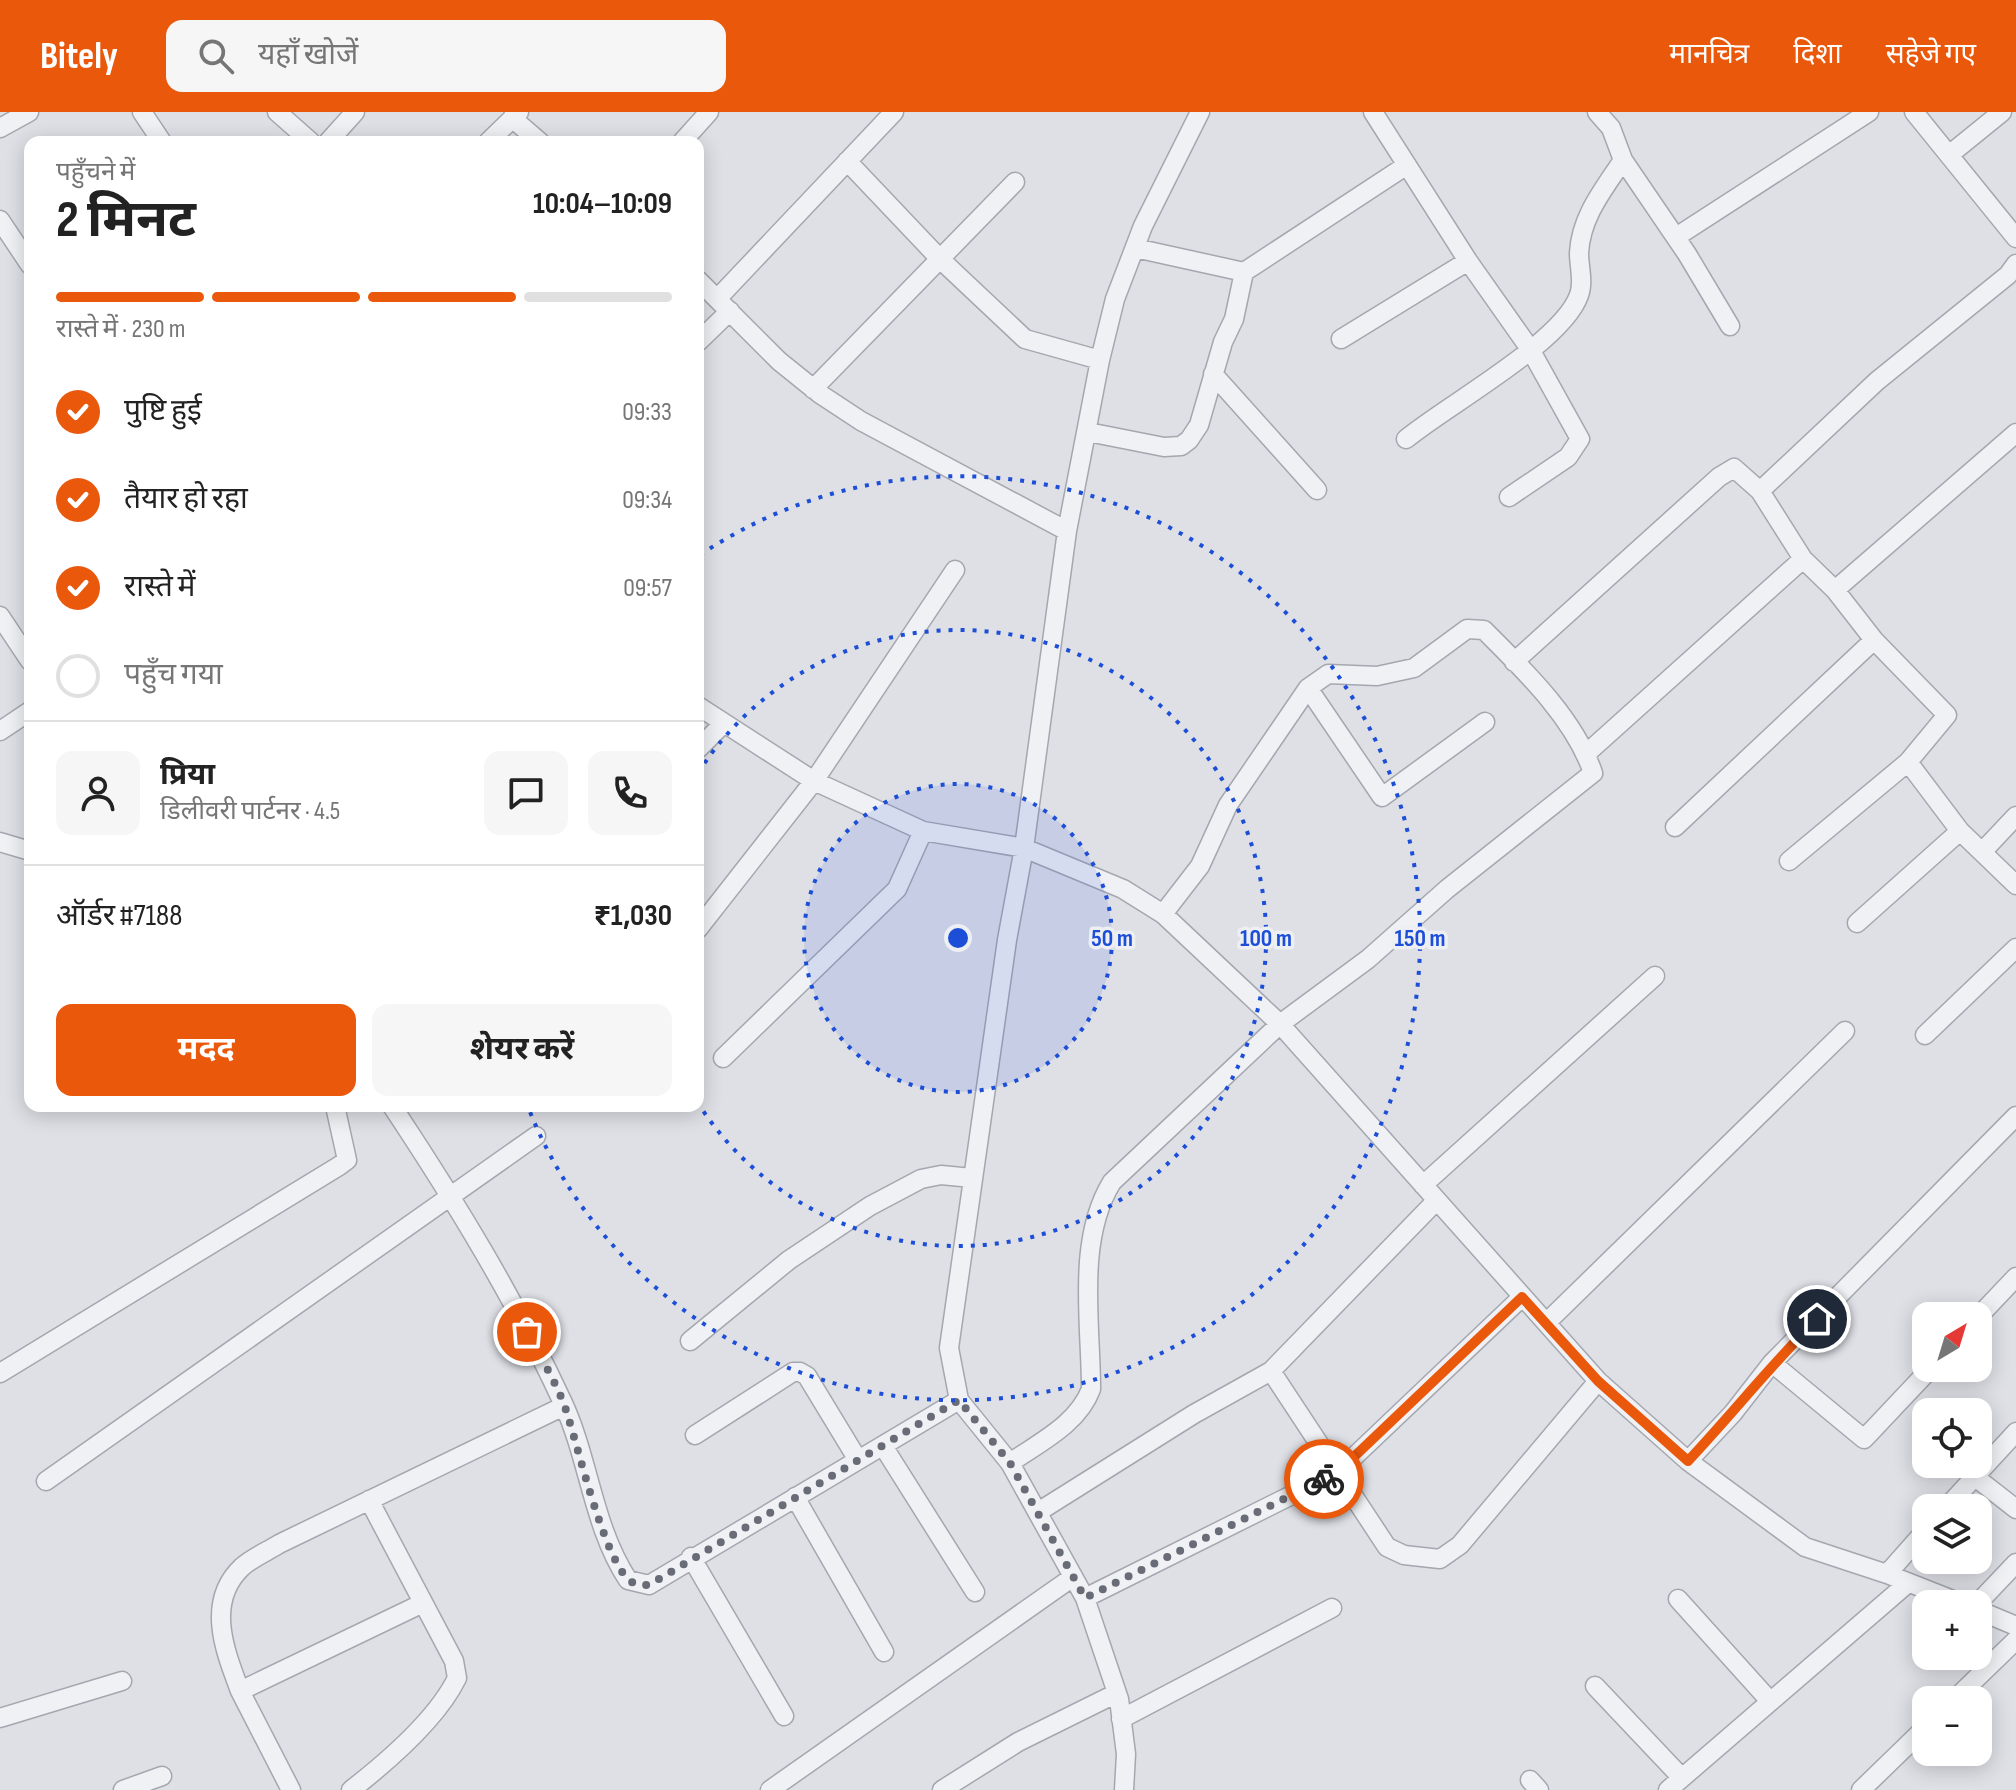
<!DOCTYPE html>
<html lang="hi">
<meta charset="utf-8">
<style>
:root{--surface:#fff;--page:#f6f6f6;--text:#222;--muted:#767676;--line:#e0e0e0;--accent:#ea580c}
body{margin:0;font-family:"Sofia Sans Condensed","Noto Sans Devanagari",sans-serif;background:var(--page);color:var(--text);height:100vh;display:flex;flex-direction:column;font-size:30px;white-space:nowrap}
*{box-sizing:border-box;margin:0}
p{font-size:26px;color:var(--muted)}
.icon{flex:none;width:44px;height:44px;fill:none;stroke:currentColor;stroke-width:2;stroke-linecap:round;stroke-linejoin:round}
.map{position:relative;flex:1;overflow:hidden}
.sheet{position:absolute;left:24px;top:24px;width:680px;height:976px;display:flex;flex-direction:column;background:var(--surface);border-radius:16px;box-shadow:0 4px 20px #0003}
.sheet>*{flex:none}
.needle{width:52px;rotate:38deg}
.controls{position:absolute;left:1912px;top:1190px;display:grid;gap:16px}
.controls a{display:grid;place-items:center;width:80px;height:80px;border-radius:16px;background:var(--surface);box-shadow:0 4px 20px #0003;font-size:40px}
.pin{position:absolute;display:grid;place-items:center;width:68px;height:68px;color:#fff;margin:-34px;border:4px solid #fff;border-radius:50%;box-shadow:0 2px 8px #0007}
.courier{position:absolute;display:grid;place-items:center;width:80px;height:80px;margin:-40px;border:6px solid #ea580c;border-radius:50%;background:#fff;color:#222;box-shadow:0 2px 10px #0007}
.head em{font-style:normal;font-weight:700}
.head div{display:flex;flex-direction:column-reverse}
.head{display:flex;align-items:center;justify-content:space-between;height:136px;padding:0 32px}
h1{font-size:52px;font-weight:700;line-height:60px}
.bar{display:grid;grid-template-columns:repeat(4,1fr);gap:12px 8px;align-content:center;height:96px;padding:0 32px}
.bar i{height:10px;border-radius:6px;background:var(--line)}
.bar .on{background:var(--accent)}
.bar p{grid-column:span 4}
.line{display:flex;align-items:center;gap:20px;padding:0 32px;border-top:2px solid var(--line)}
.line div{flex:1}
.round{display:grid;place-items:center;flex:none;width:84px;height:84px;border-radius:16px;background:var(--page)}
ol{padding:0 32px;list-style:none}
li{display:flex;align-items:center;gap:24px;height:88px}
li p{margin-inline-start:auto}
li .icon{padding:8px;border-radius:50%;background:var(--accent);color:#fff;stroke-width:4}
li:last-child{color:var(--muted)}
li i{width:44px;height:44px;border:4px solid var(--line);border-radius:50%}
.button{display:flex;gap:16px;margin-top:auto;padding:16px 32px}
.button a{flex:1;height:92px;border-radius:16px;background:var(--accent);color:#fff;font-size:32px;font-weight:700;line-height:92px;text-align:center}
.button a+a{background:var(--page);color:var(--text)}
header{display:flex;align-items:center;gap:48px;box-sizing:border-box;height:112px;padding:0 40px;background:var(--accent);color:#fff}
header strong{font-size:38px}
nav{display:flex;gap:44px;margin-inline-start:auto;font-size:28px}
.search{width:560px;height:72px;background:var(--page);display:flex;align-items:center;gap:20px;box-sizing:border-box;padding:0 28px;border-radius:16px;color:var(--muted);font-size:30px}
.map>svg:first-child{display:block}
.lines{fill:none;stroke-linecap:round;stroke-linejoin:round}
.street-casing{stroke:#a4a7af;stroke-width:21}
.street{stroke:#f0f1f4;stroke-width:18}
.done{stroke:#686c76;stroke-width:8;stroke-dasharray:0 14.4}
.route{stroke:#ea580c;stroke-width:10}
.ring{fill:none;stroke:#1d4ed8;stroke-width:4;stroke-dasharray:4 8}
.centre{fill:#1d4ed8;stroke:#edeff3;stroke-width:4}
.ring-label{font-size:24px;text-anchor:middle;font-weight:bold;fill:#1d4ed8;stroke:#edeff3;stroke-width:7;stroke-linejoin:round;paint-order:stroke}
</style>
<header>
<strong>Bitely</strong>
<div class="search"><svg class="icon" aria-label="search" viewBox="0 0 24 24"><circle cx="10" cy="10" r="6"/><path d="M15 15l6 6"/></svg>यहाँ खोजें</div>
<nav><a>मानचित्र</a><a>दिशा</a><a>सहेजे गए</a></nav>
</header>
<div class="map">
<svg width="2016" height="1678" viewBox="0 0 2016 1678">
<rect width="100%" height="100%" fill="#dee0e6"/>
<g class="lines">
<g class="street-casing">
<path id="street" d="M142,0L162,30
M277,0L311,30
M1373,0L1468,149L1530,237L1580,327L1568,345L1509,385
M1914,0L2016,126
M512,6L540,30
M0,16L29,0
M328,30L355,0
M488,30L519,0
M682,30L709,0
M1949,43L2002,0
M1623,48L1687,142L1730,214
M847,49L940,147L1025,227L1100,248
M0,108L30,153
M1676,125L1869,0
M1244,160L1407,53
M698,168L779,249L820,282L861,309L1067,419
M717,187L894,0
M1341,227L1468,149
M698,230L730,199
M1213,262L1317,378
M813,277L1015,70
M1088,320L1164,335L1181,334L1189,328L1199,313L1223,230L1234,207L1244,160L1135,136
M1406,327C1447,293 1563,230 1579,183C1584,170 1579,155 1579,141C1581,104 1604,77 1623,48L1611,16L1597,0
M1760,379L1877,269L2008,163L2016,152
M1835,478L2016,321
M0,504L30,549
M1514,550L1719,365L1734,356L1760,379L1803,447L1835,478L1874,528L1947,603L1908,650L1789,749
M1308,576L1382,685L1485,610
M698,594L814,669L923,719L1024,736L1123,777L1163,802L1280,912L1598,1269L1688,1349L1805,1435L1887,1462L1963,1492
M0,619L30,599
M698,637L724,611
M1587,641L1803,447
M1908,650L1960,719L2016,773
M1675,715L1874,528
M0,730L30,739
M1982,740L2016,704
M1857,811L1960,719
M698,817L814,669L955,458
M1925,923L2016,836
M723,946L897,777L923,719
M392,994C455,1089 515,1187 563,1291C589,1347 593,1415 628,1468L649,1473L959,1288
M1423,1073L1655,864
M1978,1205L2016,1165
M1546,1211L1845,919
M690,1229L789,1148L870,1094L921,1067L941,1063L972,1066
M1772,1251L1864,1327L1931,1256
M1271,1259L1387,1435L1404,1443L1440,1447L1460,1433L1598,1269
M0,1261L339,1054L347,1048L335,994
M695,1323L793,1260H800L807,1264L858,1348
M883,1334L975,1480
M1688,1349L1733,1301L1772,1251L2016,1004
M1010,1351C1040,1330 1078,1312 1091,1277C1091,1211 1076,1128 1112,1070L1280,912L1368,847L1447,777L1593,661C1575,607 1524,558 1484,518L1467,517L1414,556L1377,564L1328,562L1308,576L1228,693L1200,754L1163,802
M1975,1365L2016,1397
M46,1369L536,1024
M795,1385L884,1540
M1946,1396L2016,1320
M1038,1400L1194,1302L1271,1259L1436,1089
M691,1445L784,1604
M1887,1462L1926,1418
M1085,1486L1338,1360L1522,1185
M1678,1487L1769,1588
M423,1491L240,1579C225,1539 205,1490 242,1455C252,1446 268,1439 279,1432L564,1294
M1977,1492L2016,1451
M1978,1498L2016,1514
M1595,1574L1682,1666
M240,1579L291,1678
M1954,1588L2016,1528
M0,1606L122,1569
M1121,1607L1332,1496
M1530,1668L1539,1678
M123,1678L162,1664
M351,1678C387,1650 437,1607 457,1566L454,1549L369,1388
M770,1678L1073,1465
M942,1678L1018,1630L1117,1581
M1124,1678L1126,1642L1119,1587L1085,1486L1010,1351L959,1288L949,1236L1007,828L1024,736L1067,419L1100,248L1115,187L1143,114L1200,0
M1668,1678L1908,1471
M1861,1678L1926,1615"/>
</g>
<use href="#street" class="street"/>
</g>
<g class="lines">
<path class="done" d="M527,1220C540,1245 557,1271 566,1298C578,1335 603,1441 627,1466C633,1473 641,1473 649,1473L959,1288L1010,1351L1085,1486L1324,1367"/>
<path class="route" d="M1324,1367L1338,1360L1522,1185L1598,1269L1688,1349C1732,1302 1771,1253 1817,1207"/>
</g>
<circle cx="958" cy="826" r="154" fill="#1d4ed8" fill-opacity=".12"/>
<g class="ring">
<circle cx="958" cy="826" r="154"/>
<path d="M698 661A308 308 0 1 1 698 991"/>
<path d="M700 443A462 462 0 1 1 528 995"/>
</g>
<circle cx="958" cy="826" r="12" class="centre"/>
<g class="ring-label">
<text x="1112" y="834">50 m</text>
<text x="1266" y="834">100 m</text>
<text x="1420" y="834">150 m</text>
</g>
</svg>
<div class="controls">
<a><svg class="needle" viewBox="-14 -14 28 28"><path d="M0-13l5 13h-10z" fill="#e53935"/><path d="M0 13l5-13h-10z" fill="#767676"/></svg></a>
<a><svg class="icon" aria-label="locate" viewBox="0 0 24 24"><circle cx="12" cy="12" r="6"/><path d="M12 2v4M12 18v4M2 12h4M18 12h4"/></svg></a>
<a><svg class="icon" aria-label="layers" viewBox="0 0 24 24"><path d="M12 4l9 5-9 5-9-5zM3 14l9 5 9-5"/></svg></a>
<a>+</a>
<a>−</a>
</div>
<div class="pin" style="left:527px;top:1220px;background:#ea580c"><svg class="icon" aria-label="bag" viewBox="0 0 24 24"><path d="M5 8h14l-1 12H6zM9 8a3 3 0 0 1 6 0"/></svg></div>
<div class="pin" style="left:1817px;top:1207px;background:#1f2937"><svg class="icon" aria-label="home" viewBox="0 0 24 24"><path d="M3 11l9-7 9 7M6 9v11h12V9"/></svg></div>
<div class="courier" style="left:1324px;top:1367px"><svg class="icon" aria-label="bike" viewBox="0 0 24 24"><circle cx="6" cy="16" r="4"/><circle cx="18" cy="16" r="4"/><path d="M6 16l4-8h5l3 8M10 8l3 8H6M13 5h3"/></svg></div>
<section class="sheet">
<div class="head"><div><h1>2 मिनट</h1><p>पहुँचने में</p></div><em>10:04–10:09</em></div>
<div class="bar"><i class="on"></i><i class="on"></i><i class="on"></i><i></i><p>रास्ते में · 230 m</p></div>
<ol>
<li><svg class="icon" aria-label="check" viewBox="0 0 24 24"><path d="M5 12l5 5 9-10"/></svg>पुष्टि हुई<p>09:33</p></li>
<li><svg class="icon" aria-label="check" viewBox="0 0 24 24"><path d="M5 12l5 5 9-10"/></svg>तैयार हो रहा<p>09:34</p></li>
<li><svg class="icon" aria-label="check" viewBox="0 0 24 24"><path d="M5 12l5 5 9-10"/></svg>रास्ते में<p>09:57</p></li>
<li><i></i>पहुँच गया</li>
</ol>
<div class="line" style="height:144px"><a class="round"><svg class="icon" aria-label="person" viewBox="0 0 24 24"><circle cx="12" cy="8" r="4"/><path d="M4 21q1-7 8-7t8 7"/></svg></a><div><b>प्रिया</b><p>डिलीवरी पार्टनर · 4.5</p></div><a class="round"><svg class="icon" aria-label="chat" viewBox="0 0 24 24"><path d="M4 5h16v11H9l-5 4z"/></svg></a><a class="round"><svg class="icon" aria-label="phone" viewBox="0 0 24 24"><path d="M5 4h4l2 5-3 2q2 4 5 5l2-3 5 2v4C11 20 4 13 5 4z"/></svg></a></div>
<div class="line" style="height:104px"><div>ऑर्डर #7188</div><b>₹1,030</b></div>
<div class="button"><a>मदद</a><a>शेयर करें</a></div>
</section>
</div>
